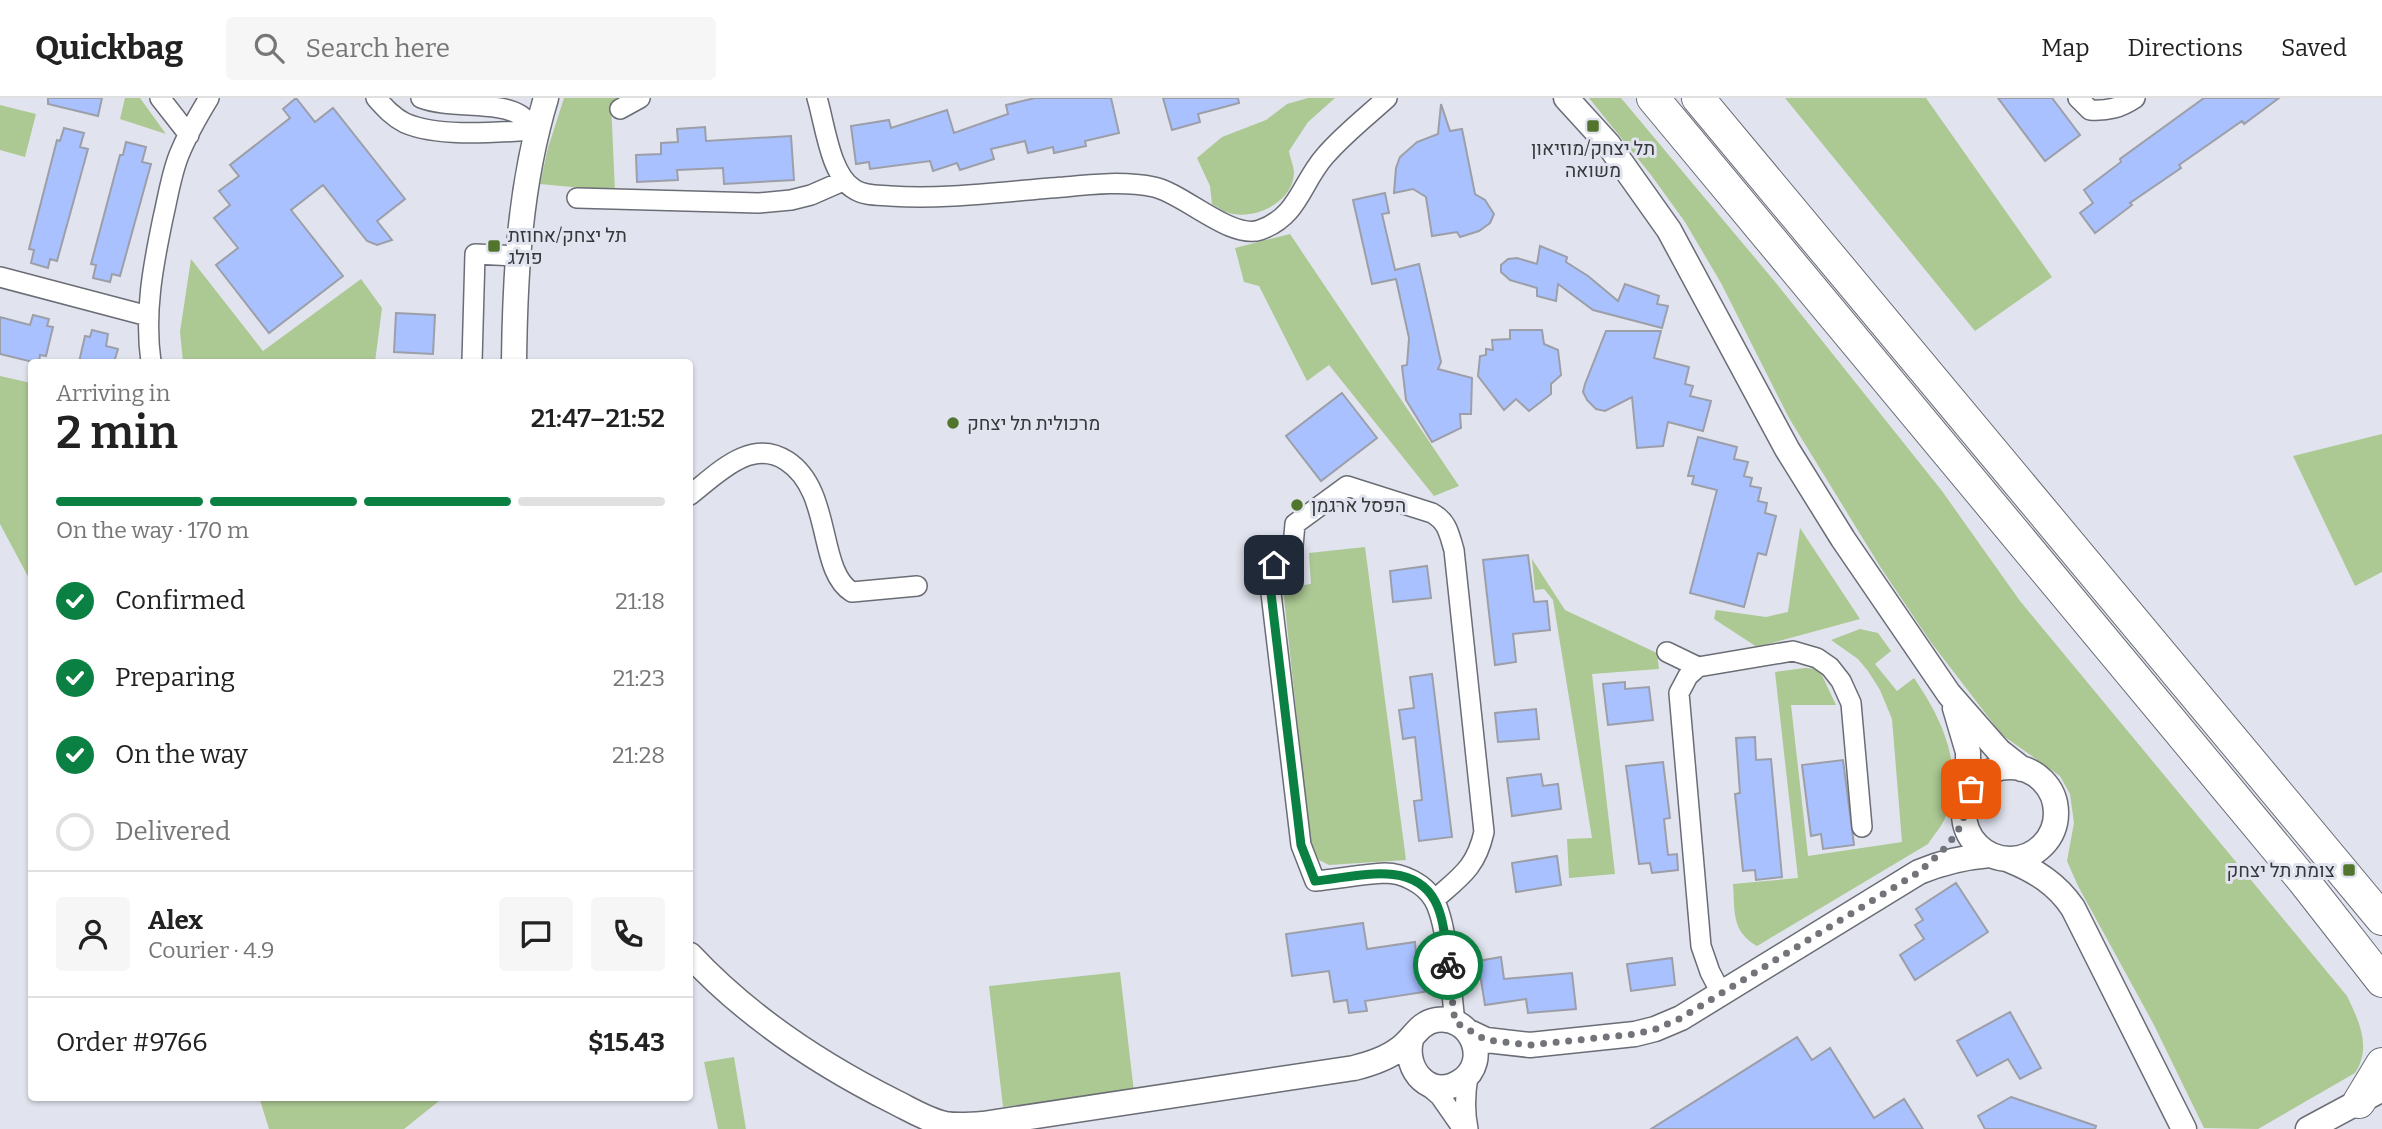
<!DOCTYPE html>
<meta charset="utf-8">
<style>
:root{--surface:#fff;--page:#f6f6f6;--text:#222;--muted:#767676;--line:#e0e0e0;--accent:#0b8043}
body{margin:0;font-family:Bitter,Heebo,serif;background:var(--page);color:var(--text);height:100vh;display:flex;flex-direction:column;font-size:26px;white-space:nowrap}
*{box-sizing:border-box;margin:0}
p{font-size:23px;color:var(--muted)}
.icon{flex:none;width:38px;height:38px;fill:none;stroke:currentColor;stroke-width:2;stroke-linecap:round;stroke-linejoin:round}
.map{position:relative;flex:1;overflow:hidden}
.details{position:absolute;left:28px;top:261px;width:665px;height:742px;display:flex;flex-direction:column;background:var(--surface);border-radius:7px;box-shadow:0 2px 5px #0004}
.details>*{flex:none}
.pin{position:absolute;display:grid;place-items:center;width:60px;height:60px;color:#fff;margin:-30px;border-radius:14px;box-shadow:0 4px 10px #0006}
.courier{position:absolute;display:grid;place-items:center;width:70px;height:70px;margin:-35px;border:5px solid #0b8043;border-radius:50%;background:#fff;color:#222;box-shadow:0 2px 9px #0007}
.summary em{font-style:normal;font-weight:600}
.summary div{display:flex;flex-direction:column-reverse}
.summary{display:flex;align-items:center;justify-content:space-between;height:119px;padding:0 28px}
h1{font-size:46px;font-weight:600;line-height:52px}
.bar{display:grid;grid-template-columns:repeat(4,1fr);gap:10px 7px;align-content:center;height:84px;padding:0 28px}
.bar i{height:9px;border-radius:5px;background:var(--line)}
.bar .active{background:var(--accent)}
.bar p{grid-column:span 4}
.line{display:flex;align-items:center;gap:18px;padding:0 28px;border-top:2px solid var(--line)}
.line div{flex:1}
.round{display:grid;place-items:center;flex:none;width:74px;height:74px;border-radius:7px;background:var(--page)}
ol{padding:0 28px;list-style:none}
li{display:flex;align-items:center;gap:21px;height:77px}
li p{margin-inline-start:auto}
li .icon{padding:7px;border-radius:50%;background:var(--accent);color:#fff;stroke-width:4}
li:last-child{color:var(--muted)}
li i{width:38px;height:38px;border:4px solid var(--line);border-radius:50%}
header{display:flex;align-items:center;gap:42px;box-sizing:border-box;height:98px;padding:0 35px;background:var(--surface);border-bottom:2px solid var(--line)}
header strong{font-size:33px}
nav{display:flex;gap:38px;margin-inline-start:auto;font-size:24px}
.search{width:490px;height:63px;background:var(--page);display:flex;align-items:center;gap:18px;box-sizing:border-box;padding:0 24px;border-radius:7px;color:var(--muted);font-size:26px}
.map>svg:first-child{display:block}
.green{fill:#acc893}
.building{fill:#aac1ff;stroke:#9c9fa8;stroke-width:2}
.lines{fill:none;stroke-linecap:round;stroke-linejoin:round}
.minor-casing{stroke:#6a6d75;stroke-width:22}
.tertiary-casing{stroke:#6a6d75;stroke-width:27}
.primary-casing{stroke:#6a6d75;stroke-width:34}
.minor{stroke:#fff;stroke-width:19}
.tertiary{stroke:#fff;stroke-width:24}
.primary{stroke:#fff;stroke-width:32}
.done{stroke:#72747a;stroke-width:7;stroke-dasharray:0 12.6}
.route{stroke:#0b8043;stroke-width:9}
.poi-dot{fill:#52752d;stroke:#e1e4ee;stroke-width:2.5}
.labels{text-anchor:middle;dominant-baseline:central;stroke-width:6;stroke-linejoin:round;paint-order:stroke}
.poi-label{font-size:19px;fill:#37383c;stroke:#e1e4ee;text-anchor:start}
</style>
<header>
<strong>Quickbag</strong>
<div class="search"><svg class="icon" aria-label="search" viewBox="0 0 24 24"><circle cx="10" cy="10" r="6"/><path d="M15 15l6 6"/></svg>Search here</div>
<nav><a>Map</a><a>Directions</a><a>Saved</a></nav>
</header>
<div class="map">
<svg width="2382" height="1031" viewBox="0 0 2382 1031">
<rect width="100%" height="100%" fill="#e1e4ee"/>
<path class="green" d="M125,0H140L166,36L120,21Z
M564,0H619L611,5L615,93L540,86L548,50Z
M1308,0H1335L1308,24L1289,53C1290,60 1294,68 1294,75C1293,105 1252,124 1226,114C1221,112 1216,108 1212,106L1210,88L1197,60L1222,39L1266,22L1287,6Z
M1589,0H1621L1776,185L1942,393L2020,503L2347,898C2359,923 2372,949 2355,975L2258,1031L2204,1030L2153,925L2078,788L2067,763L2074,725L2070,696L2060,678L2002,637L1930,543L1881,470L1789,320L1721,185L1685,124L1651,77Z
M1785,0H1926L2052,179L1975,233Z
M0,7L36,16L25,59L0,52Z
M1290,136L1459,388L1434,398L1329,267L1307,283L1259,188L1244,184L1235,150Z
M191,161L263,253L361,181L382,210L375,264H183L180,234Z
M0,278L31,285V484L0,426Z
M2382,336V474L2355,488L2293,358Z
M1800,430L1860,521L1757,549L1714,521L1716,512L1766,519L1788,514Z
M1365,449L1406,762L1329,767L1319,762L1310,743L1283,490L1311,486L1309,455Z
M1532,461L1565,512L1657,555L1659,571L1592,576L1615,776L1569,780L1567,741L1592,740L1553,502L1544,491L1535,492Z
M1860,531L1878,535L1891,553L1875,566L1897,593L1914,580C1942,621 1965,669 1946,718C1942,728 1934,737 1928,746L1757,848C1731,833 1735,813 1733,786L1798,780L1775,574L1805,570L1819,571L1836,607H1791L1808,758L1902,744L1892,621L1880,592L1868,573L1858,561L1831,542Z
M1120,874L1134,994L1003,1009L989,888Z
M734,959L746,1031H718L704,964Z
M259,999H444L404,1031H269Z"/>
<path class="building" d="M48,0H102L98,18L48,6Z
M296,0L315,24L333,10L405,101L377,123L392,142L377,147L367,143L323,87L291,112L343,178L269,235L216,167L238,150L214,120L230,107L219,93L239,78L230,67L290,20L283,11Z
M1035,0H1111L1119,35L1085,43L1086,48L1054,55L1053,49L1028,55L1025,43L991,51L994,61L960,72L957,65L933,73L930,63L870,71L869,64L856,66L851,28L889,22L891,30L947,12L954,35L1008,16L1006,7Z
M1163,0H1238L1239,5L1198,16L1200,24L1172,32Z
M1998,0H2052L2080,37L2045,63Z
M2204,0H2279L2244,26L2242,23L2179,67L2181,70L2130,105L2132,107L2095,135L2080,115L2093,105L2084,92L2121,64L2120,61Z
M1441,6L1450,33L1462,31L1475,96L1485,102L1494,116L1490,125L1479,133L1460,139L1457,134L1432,138L1426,99L1413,91L1394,95L1396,70L1400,59L1417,44L1438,36Z
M705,29L706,43L791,38L794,82L724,86L723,70L677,72L678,82L637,84L636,57L661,56V45L678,44L677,31Z
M64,30L84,35L80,49L88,51L57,163L50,161L48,170L31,165L34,152L29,151L57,42L60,43Z
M126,44L146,49L142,64L151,66L120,178L112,176L110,184L93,180L96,167L91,166L120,57H123Z
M1385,95L1389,115L1382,116L1395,172L1419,166L1441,264L1438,271L1472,280L1471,316H1460L1461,330L1432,344L1406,302L1402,268L1407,267L1409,240L1396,181L1372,186L1353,102Z
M1540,148L1567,159L1566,164L1588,178L1618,203L1625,186L1659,198L1657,206L1668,208L1662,230L1593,212L1558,186L1556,203L1537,198V190L1510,182L1501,174V167L1508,161L1517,160L1537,166Z
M396,215L435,217L433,256L394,254Z
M33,217L49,221L47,228L53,229L46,258L40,257L39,264H33L0,256V219L30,227Z
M92,232L108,236L106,248L118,251L114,264H79L85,238L90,239Z
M1510,232H1542L1544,246L1558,252L1561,277L1551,286V296L1529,313L1516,301L1504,312L1478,278L1480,258L1486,257V251L1493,252L1492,242L1510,241Z
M1606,233H1661L1654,260L1689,269L1685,286L1693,288L1690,298L1711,303L1703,333L1668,324L1663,348L1637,350L1632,299L1605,313L1596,311L1587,302L1583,294L1585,286Z
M1342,295L1377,340L1321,383L1286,338Z
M1698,339L1737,349L1734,361L1748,364L1744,378L1752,380L1750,388L1761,390L1758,403L1767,405L1765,415L1776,418L1766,457L1758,455L1744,509L1690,495L1717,392L1692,386L1694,378H1688Z
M1528,457L1534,504L1547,503L1550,532L1513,536L1516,564L1495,567L1483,462Z
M1427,468L1431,500L1393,504L1390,473Z
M1432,576L1452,739L1419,743L1414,703L1422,702L1415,639L1403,641L1399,612L1414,610L1410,579Z
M1625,584V591L1649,589L1653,622L1608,627L1603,586Z
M1536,611L1539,641L1498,644L1495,615Z
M1755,639L1756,662L1771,661L1782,779L1756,782L1755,772L1743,773L1735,696L1740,695L1736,640Z
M1843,662L1854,747L1823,751L1821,736L1811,738L1802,667Z
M1663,664L1670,720L1664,721L1668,757L1677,756L1678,772L1652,775L1650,765L1639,766L1626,668Z
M1541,676L1543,688L1558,686L1561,711L1512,718L1507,680Z
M1557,758L1561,787L1516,794L1512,765Z
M1956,785L1988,834L1915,882L1900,857L1924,841L1915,827L1923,822L1916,811Z
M1363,825L1367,851L1415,844L1416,855L1424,854L1430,893L1365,903L1367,913L1349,915L1347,902L1334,904L1329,873L1292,878L1286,836Z
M1501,859L1504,881L1572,875L1576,911L1528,915L1526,901L1485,907L1478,863Z
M1672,860L1675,887L1631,893L1627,866Z
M2010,914L2041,970L2020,981L2008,961L1977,978L1957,943Z
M1797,939L1812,962L1830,950L1874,1020L1904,1001L1923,1031H1651Z
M2011,999L2096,1028L2095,1031H1985L1978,1018Z"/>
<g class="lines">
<g class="minor-casing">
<path id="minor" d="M160,0L189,37
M376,0C385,10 393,19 405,25C440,40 499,34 537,32
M421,0C449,11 499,3 520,17C526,21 531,27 537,32
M817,0C825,26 830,77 854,91C864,98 878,97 890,98C947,102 1007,93 1064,89C1094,86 1125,83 1154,89C1183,95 1231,142 1260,132C1299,118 1301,85 1325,58C1343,37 1366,19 1387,0
M2078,0L2090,12C2108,13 2120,10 2135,0
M620,11L640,0
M577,100L759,105L791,102L811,97L843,83
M0,179L148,218
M151,264C144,215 153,168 163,120C168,99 171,77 179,57C187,37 198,18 209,0
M472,264L475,156L518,158
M690,397C717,376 751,339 787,363C833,393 817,473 852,494L917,488
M1667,554L1698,569
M1434,802C1460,779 1476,770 1484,734L1454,452C1449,436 1448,424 1432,415L1347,388L1295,426L1293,448L1273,449L1274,467L1270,487L1301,747L1315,783C1338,781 1362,776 1385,775C1403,775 1425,786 1434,802C1448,827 1451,893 1455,924
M1721,895L1710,874L1701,848L1679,595L1688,578L1698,569L1793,553L1817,560L1830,569L1841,583L1851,605L1862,729
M1425,985L1440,998L1463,1031
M1468,1031C1464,1012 1465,996 1468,978"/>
</g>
<g class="tertiary-casing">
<path id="tertiary" d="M1566,0L1608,46L1669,132L1787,351L1843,441L1949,596L1999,653L2022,671
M514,264C515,175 520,86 546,0
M1955,610L1968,654V698
M1964 715a46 46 0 1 1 92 0a46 46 0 1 1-92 0Z
M2009,762C2036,773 2057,786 2073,810L2184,1031
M690,857C747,918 821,967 895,1004C911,1012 927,1022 945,1026C957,1028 970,1027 983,1026L1354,970C1370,966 1386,961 1399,951C1413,942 1418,925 1436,922C1471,916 1491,963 1461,983C1432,1003 1403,973 1411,942
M1467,933L1486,942L1530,947L1635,936L1655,931L1681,920L1919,774C1943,764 1965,759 1990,757
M2308,1031L2375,995"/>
</g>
<g class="primary-casing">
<path id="primary" d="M1653,0L2303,782L2382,883
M1698,0L2382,821
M2359,1004L2382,966"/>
</g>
<use href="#minor" class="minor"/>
<use href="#tertiary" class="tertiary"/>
<use href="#primary" class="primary"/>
</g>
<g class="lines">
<path class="done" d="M1448,867L1455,924L1486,942L1530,947L1635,936L1656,931L1681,920L1919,774C1936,759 1958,741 1964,718C1967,709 1967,700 1971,691"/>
<path class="route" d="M1274,467L1270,487L1301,747L1315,783C1353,780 1412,760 1435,803C1445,822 1445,846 1448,867"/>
</g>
<g class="poi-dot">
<rect x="1586" y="21" width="14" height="14" rx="3.5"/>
<rect x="487" y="141" width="14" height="14" rx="3.5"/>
<circle cx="953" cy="325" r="7"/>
<circle cx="1297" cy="407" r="7"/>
<rect x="2342" y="765" width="14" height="14" rx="3.5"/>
</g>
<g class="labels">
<g class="poi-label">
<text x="1593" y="50" text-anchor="middle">תל יצחק/מוזיאון<tspan x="1593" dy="22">משואה</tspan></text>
<text x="508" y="137">תל יצחק/אחוזת<tspan x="508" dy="22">פולג</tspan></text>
<text x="967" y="325">מרכולית תל יצחק</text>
<text x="1311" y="407">הפסל ארגמן</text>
<text x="2335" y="772" text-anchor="end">צומת תל יצחק</text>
</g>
</g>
</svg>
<div class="pin" style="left:1971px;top:691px;background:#ea580c"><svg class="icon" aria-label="bag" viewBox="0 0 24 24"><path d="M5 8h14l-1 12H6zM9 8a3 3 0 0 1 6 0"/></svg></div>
<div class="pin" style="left:1274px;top:467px;background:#1f2937"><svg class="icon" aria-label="home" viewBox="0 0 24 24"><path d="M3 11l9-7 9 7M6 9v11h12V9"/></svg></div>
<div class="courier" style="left:1448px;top:867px"><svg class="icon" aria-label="bike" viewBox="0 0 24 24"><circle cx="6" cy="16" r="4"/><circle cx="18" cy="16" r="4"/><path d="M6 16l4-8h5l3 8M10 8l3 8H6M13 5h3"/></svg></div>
<section class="details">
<div class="summary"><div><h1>2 min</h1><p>Arriving in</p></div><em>21:47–21:52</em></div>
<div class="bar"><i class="active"></i><i class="active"></i><i class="active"></i><i></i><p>On the way · 170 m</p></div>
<ol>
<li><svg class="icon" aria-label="check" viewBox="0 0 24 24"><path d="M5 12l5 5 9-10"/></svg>Confirmed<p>21:18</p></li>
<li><svg class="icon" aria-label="check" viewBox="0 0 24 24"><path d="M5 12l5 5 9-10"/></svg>Preparing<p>21:23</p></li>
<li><svg class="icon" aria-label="check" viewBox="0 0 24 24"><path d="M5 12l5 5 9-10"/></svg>On the way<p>21:28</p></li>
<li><i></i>Delivered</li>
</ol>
<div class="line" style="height:126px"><a class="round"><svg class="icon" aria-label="person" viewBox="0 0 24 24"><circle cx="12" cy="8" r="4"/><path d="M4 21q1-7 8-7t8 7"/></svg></a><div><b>Alex</b><p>Courier · 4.9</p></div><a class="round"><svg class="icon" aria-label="chat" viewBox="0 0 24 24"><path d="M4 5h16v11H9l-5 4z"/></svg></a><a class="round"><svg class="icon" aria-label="phone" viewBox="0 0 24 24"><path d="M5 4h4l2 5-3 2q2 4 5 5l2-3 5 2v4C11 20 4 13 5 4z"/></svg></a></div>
<div class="line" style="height:91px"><div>Order #9766</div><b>$15.43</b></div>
</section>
</div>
